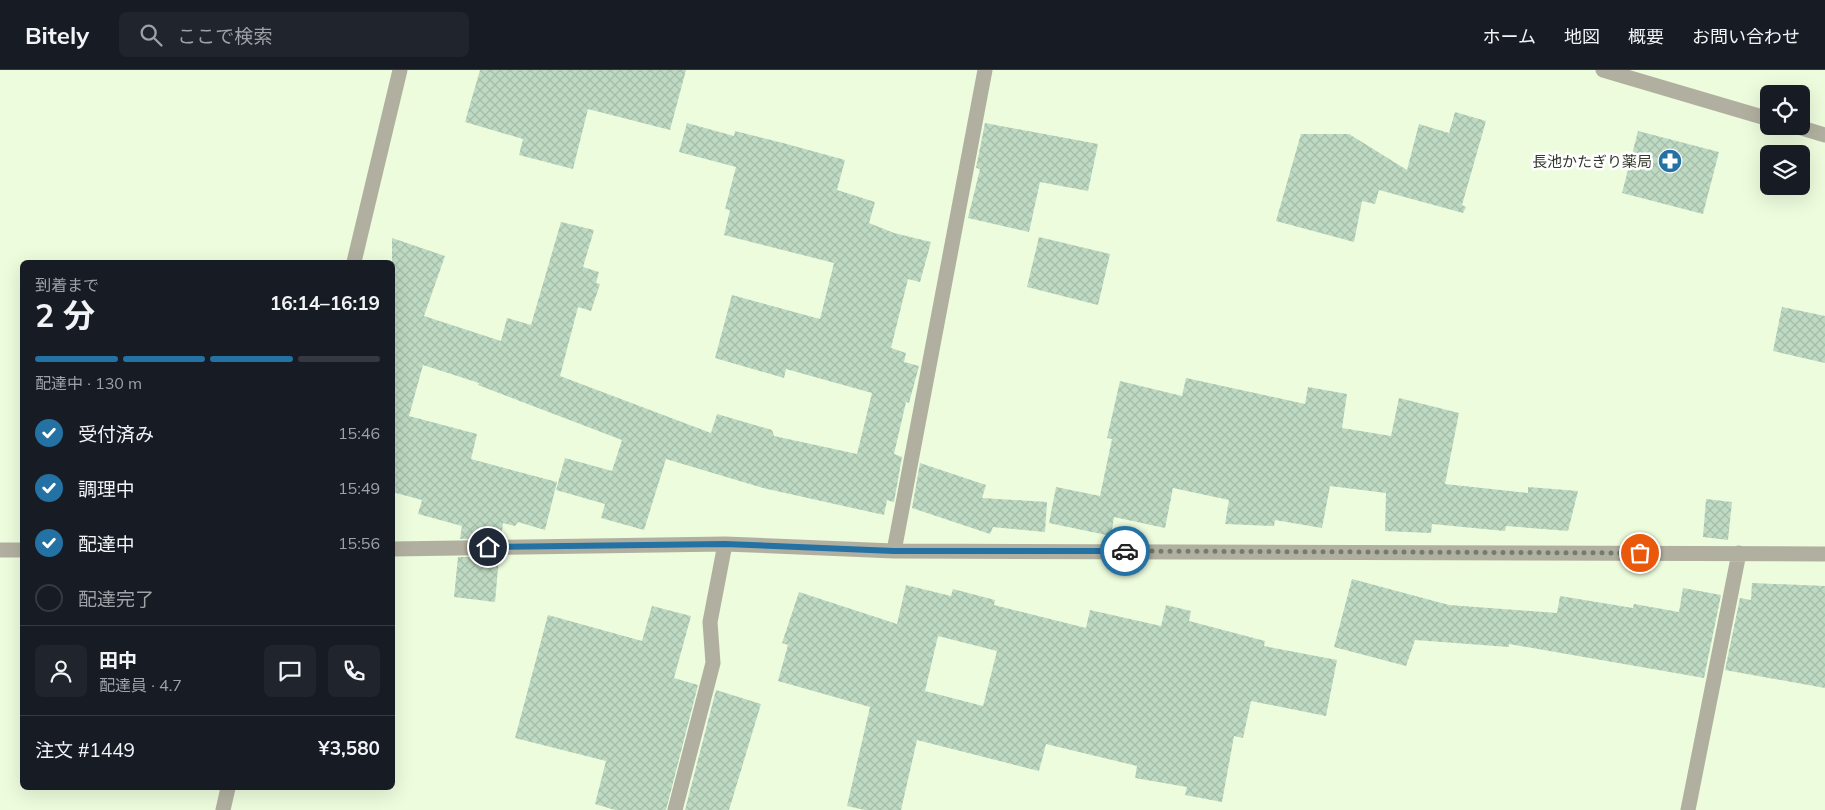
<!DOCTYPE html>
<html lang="ja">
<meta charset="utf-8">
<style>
:root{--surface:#171b24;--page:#20242c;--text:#f1f3f6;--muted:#9ea1a6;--line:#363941;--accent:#2471a4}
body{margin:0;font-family:Mulish,"Noto Sans JP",sans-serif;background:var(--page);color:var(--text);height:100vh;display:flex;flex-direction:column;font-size:19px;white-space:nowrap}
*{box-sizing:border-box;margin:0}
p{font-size:16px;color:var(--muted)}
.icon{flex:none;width:28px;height:28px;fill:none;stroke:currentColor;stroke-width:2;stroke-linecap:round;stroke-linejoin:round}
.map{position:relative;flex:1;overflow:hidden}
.side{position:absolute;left:20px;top:190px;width:375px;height:530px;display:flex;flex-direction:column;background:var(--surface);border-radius:8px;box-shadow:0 5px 20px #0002}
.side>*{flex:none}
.buttons{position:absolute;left:1760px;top:15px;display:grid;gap:10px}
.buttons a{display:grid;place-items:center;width:50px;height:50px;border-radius:8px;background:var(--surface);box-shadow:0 5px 20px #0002;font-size:25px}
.pin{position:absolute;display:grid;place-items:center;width:42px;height:42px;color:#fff;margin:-21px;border:2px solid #fff;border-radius:50%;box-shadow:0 1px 5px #0007}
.courier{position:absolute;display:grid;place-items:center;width:50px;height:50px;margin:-25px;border:4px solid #2471a4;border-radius:50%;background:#fff;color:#222;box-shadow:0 1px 6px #0007}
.overview em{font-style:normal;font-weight:700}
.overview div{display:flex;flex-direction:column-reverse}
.overview{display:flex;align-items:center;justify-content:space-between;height:85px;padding:0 15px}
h1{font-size:32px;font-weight:700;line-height:38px}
.bar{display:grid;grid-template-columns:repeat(4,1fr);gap:8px 5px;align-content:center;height:60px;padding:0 15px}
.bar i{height:6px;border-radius:4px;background:var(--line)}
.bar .selected{background:var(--accent)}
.bar p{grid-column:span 4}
.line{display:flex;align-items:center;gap:12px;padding:0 15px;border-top:1px solid var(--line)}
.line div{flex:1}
.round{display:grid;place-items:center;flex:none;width:52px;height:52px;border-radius:8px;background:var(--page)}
ol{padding:0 15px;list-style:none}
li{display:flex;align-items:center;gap:15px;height:55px}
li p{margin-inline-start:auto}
li .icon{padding:5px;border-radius:50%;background:var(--accent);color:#fff;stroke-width:4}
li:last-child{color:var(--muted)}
li i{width:28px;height:28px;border:2px solid var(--line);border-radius:50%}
header{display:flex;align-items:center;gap:30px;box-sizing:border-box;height:70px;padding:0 25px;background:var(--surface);border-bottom:1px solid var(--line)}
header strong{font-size:24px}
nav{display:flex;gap:28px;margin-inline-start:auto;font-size:18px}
.search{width:350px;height:45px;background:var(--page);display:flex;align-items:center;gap:12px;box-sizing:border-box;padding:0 18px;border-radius:8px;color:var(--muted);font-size:19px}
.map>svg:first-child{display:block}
.building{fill:url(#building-cross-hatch);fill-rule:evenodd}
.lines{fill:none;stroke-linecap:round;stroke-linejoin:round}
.minor{stroke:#b1b0a0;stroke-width:15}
.done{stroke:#747d6b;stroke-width:5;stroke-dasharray:0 9}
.route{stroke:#2471a4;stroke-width:6}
.labels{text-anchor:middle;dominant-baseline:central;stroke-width:5;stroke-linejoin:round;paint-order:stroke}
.poi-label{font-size:15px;fill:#33392d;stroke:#fff;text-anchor:end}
</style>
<header>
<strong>Bitely</strong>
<div class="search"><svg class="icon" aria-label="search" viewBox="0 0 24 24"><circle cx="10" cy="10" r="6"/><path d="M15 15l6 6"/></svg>ここで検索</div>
<nav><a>ホーム</a><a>地図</a><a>概要</a><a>お問い合わせ</a></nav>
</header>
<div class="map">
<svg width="1825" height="740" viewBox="0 0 1825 740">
<defs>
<pattern id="building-cross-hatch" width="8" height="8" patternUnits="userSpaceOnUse" patternTransform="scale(1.25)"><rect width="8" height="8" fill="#bedac3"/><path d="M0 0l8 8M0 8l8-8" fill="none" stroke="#a4bca8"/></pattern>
</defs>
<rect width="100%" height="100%" fill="#edfcdd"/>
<path class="building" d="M480,0H686L670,60L588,39L573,99L519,85L523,69L465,52Z
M1455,42L1486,51L1462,135L1466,137L1463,143L1379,120L1375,134L1362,131L1354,172L1276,151L1301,64H1349L1407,100L1419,54L1449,63Z
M687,53L734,66L735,61L783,73L845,90L837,120L875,132L869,153L894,163L931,172L920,212L908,209L891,278L906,283L904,292L919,296L909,333L906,332L894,384L902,387L894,432L887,430L884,445L763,418L666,389L644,460L601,448L605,434L556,420L565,388L612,401L622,370L478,315L479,313L423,295L409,346L477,364L471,389L557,412L545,460L518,452L515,456L503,453L501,468L460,469L462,456L418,444L422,430L392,422V168L445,186L424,246L501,271L507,248L531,255L561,152L594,160L583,197L599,202L596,213L600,214L591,241L578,237L560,306L711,363L717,344L772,360L774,366L857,384L872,323L786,299L784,308L715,288L732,225L820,249L834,193L724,165L730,140L725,139L736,97L679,82Z
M985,53L1098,74L1088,121L1040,112L1029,162L968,148L980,99L976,98Z
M1638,61L1719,82L1703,144L1622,123Z
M1039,167L1110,184L1098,235L1027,217Z
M1782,237L1825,246V293L1773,281Z
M1186,308L1305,334L1308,317L1347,324L1342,358L1391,366L1399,328L1459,343L1445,414L1528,423V417L1578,421L1568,461L1506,456L1505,461L1432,454L1431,463L1385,461L1386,423L1330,416L1322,458L1275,450L1274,456L1225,454L1229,430L1173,418L1165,458L1114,447L1111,466L1049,453L1056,417L1100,426L1112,369L1107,368L1120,311L1182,326Z
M920,393L986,415L982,428L1047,432L1045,462L993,457L990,464L912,438Z
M1706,429L1732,432L1728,470L1703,467Z
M458,487H499L495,532L454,527Z
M1352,509L1449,535L1557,543L1560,526L1633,538L1634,534L1679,542L1683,518L1721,525L1704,608L1509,574V577L1415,570L1406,596L1334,577Z
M1752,513L1825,516V618L1725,600L1740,528L1751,530Z
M906,515L951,526L953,519L995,530L994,535L1086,558L1090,540L1161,556L1166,535L1191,541L1189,551L1265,571L1264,576L1337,590L1326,646L1251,631L1243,668L1234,666L1222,732L1185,725L1187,717L1135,708L1137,696L1046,674L1039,701L917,670L901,740H865L847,736L870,637L778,611L788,575L782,573L799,522L897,554ZM938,566L997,581L983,636L925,621Z
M652,536L691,546L674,608L698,615L666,740H615L595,734L606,691L515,668L548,545L642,571Z
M716,620L761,634L729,740H685Z"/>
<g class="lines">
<path class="minor" d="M1603,0L1769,49
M1795,56L1825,65
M354,192L400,0
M392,479L725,474L894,481L1825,484
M0,480H22
M894,481L985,0
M223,740L228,718
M675,740L713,593L710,552L725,474
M1688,740L1739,483"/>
</g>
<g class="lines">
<path class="done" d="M1125,481L1640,483"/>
<path class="route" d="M488,477L725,474L894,481H1125"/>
</g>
<defs>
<g id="pharmacy-disc" transform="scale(1.25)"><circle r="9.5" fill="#2471a4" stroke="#fff"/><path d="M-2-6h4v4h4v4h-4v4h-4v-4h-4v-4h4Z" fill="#fff"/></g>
</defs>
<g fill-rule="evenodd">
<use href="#pharmacy-disc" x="1670" y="91"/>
</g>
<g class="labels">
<g class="poi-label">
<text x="1652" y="91">長池かたぎり薬局</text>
</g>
</g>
</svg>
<div class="buttons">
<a><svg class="icon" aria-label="locate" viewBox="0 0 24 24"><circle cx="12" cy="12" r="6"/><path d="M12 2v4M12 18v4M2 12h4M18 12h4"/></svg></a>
<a><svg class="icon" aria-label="layers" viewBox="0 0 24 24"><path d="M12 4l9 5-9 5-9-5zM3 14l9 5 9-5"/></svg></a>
</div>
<div class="pin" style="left:1640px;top:483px;background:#ea580c"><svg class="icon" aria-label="bag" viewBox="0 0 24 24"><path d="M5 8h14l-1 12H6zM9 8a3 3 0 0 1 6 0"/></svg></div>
<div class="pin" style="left:488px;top:477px;background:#1f2937"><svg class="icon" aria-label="home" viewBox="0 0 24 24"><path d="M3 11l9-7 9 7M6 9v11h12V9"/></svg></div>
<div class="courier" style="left:1125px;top:481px"><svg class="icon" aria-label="car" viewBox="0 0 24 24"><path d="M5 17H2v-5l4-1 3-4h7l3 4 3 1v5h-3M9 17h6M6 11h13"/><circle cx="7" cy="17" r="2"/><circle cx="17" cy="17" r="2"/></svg></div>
<section class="side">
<div class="overview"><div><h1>2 分</h1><p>到着まで</p></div><em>16:14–16:19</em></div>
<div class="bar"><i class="selected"></i><i class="selected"></i><i class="selected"></i><i></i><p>配達中 · 130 m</p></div>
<ol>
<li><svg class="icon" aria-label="check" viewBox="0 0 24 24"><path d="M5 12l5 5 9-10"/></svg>受付済み<p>15:46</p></li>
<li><svg class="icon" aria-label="check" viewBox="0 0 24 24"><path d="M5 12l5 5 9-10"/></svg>調理中<p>15:49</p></li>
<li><svg class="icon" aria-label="check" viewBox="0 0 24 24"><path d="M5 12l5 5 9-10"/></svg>配達中<p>15:56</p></li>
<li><i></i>配達完了</li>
</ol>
<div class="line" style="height:90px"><a class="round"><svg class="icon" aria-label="person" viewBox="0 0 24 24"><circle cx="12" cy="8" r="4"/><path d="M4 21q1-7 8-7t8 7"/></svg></a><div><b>田中</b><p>配達員 · 4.7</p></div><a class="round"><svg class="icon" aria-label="chat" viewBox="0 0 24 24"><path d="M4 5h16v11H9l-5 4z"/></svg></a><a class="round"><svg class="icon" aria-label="phone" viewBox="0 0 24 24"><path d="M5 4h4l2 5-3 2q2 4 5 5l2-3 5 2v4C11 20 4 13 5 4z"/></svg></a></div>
<div class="line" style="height:65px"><div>注文 #1449</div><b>¥3,580</b></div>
</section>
</div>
